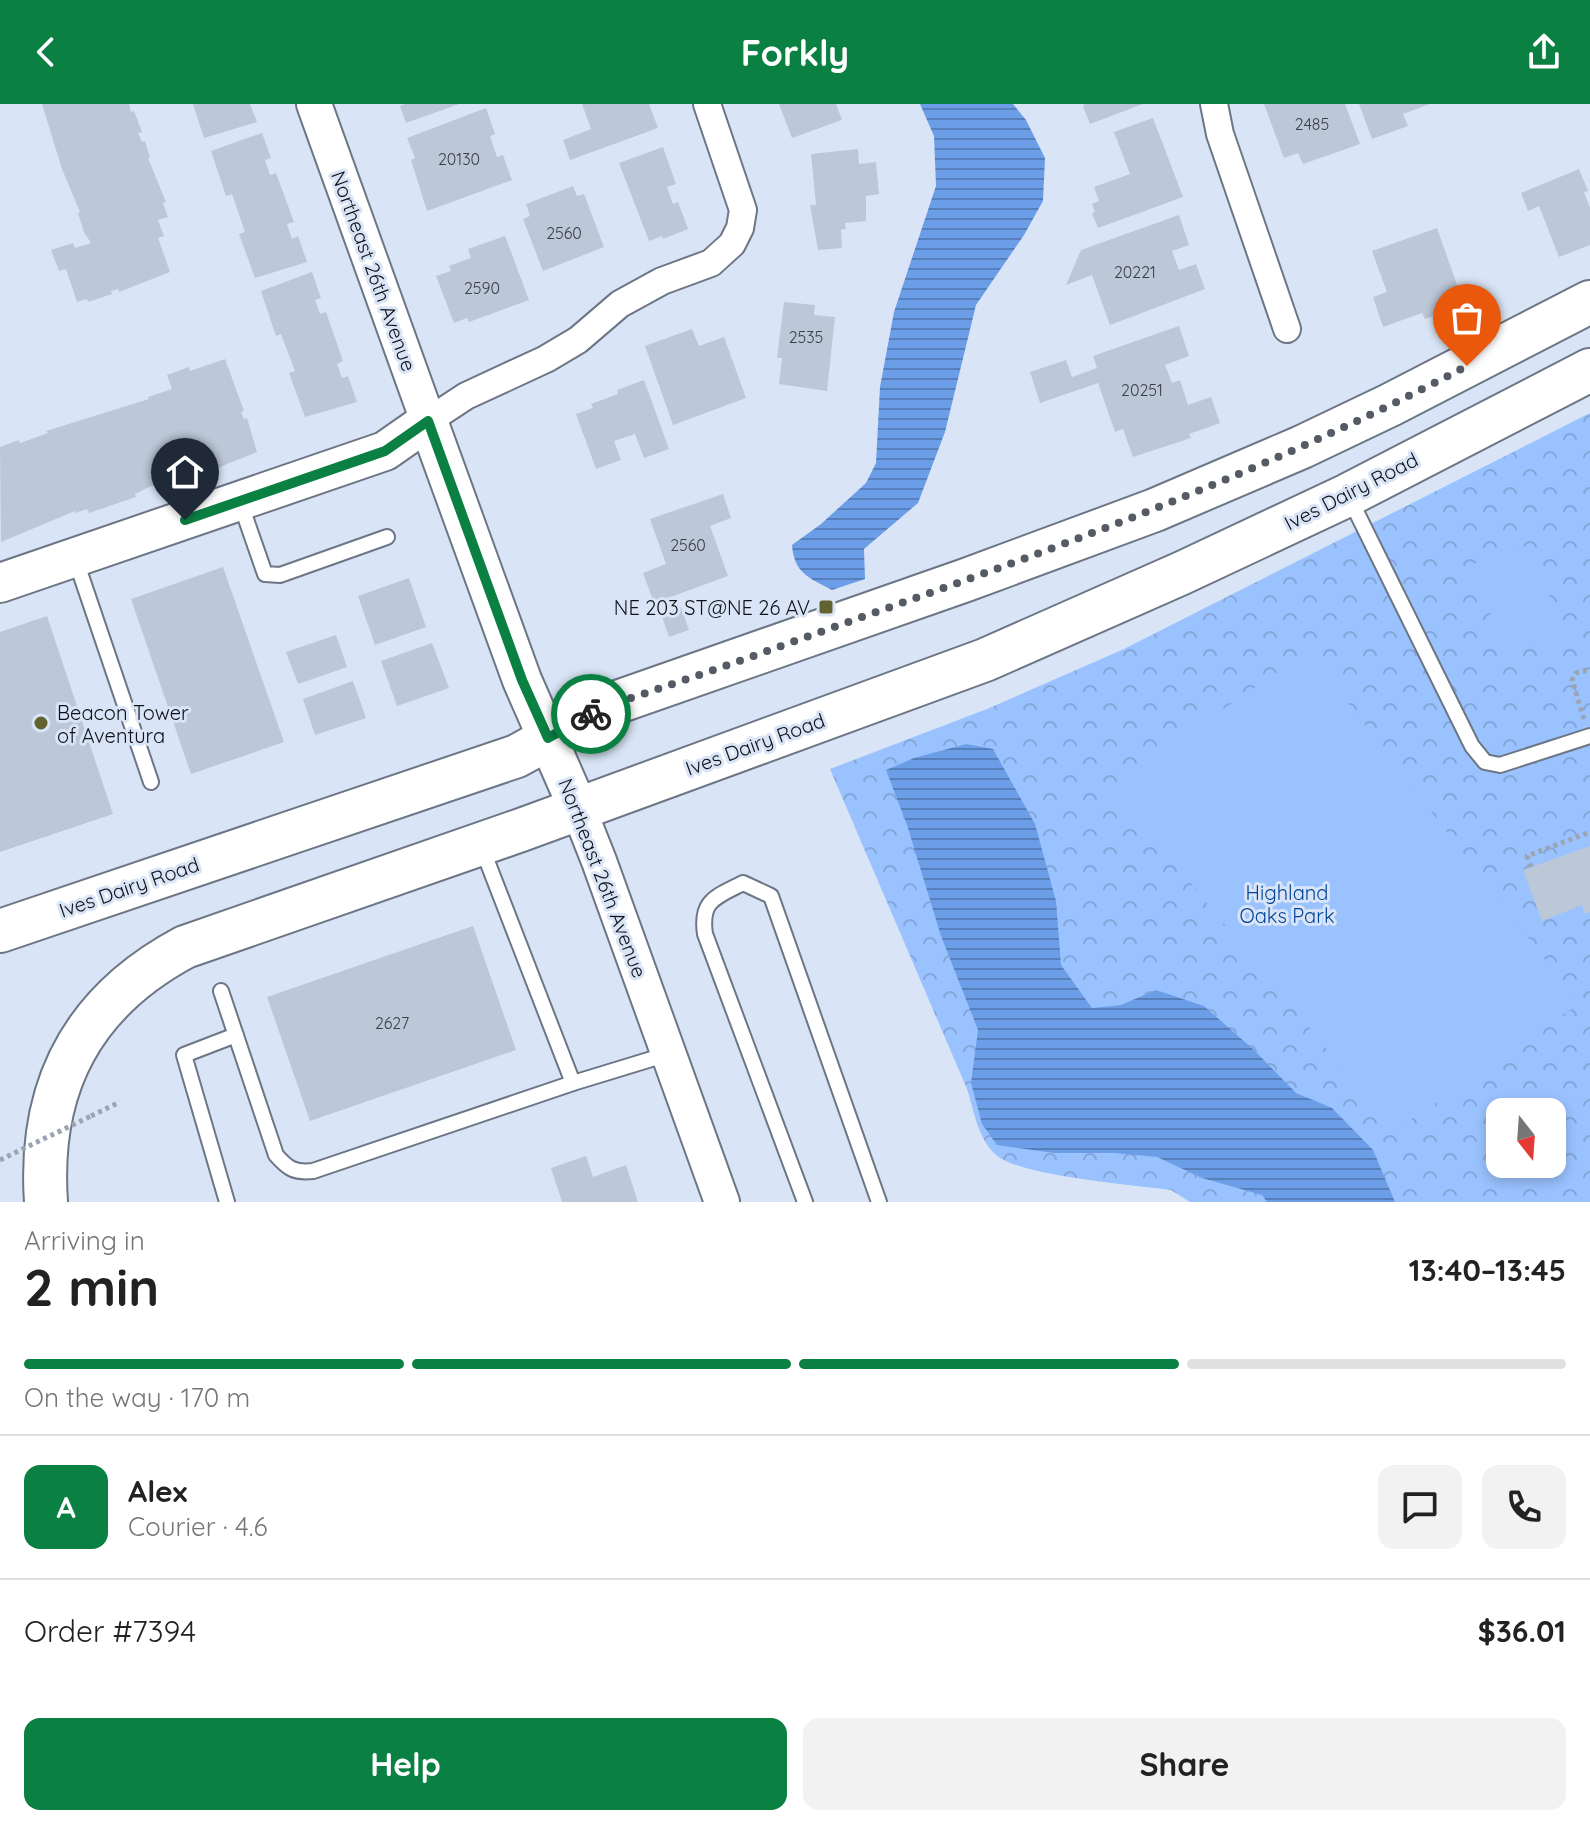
<!DOCTYPE html>
<meta charset="utf-8">
<style>
:root{--surface:#fff;--page:#f2f2f2;--text:#222;--muted:#767676;--line:#e0e0e0;--accent:#0b8043}
body{margin:0;font-family:Quicksand,sans-serif;background:var(--page);color:var(--text);height:100vh;display:flex;flex-direction:column;font-size:30px;white-space:nowrap}
*{box-sizing:border-box;margin:0}
p{font-size:26px;color:var(--muted)}
.icon{flex:none;width:44px;height:44px;fill:none;stroke:currentColor;stroke-width:2;stroke-linecap:round;stroke-linejoin:round}
.map{position:relative;height:1098px;overflow:hidden}
.sheet{display:flex;flex-direction:column;background:var(--surface);flex:1}
.sheet>*{flex:none}
.needle{width:52px;rotate:163deg}
.controls{position:absolute;left:1486px;top:994px;display:grid;gap:16px}
.controls a{display:grid;place-items:center;width:80px;height:80px;border-radius:16px;background:var(--surface);box-shadow:0 4px 12px #0003;font-size:40px}
.pin{position:absolute;display:grid;place-items:center;width:68px;height:68px;color:#fff;margin:-82px -34px;border-radius:50% 50% 50% 0;rotate:-45deg;box-shadow:0 0 8px #0007}
.pin .icon{rotate:45deg}
.courier{position:absolute;display:grid;place-items:center;width:80px;height:80px;margin:-40px;border:6px solid #0b8043;border-radius:50%;background:#fff;color:#222;box-shadow:0 2px 10px #0007}
.head em{font-style:normal;font-weight:800}
.head div{display:flex;flex-direction:column-reverse}
.head{display:flex;align-items:center;justify-content:space-between;height:136px;padding:0 24px}
h1{font-size:52px;font-weight:800;line-height:60px}
.bar{display:grid;grid-template-columns:repeat(4,1fr);gap:12px 8px;align-content:center;height:96px;padding:0 24px}
.bar i{height:10px;border-radius:6px;background:var(--line)}
.bar .active{background:var(--accent)}
.bar p{grid-column:span 4}
.line{display:flex;align-items:center;gap:20px;padding:0 24px;border-top:2px solid var(--line)}
.line div{flex:1}
.round{display:grid;place-items:center;flex:none;width:84px;height:84px;border-radius:16px;background:var(--page)}
.primary-button{display:flex;gap:16px;margin-top:auto;padding:16px 24px}
.primary-button a{flex:1;height:92px;border-radius:16px;background:var(--accent);color:#fff;font-size:32px;font-weight:800;line-height:92px;text-align:center}
.primary-button a+a{background:var(--page);color:var(--text)}
header{display:flex;justify-content:space-between;align-items:center;height:104px;padding:0 24px;background:var(--accent);color:#fff;font-size:36px;font-weight:800}
.map>svg:first-child{display:block}
.park{fill:url(#park-crowns);fill-rule:evenodd}
.pitch{fill:#9ac2fe}
.water{fill:url(#water-rules)}
.building{fill:#bcc7d7}
.lines{fill:none;stroke-linecap:round;stroke-linejoin:round}
.service-casing{stroke:#6c7685;stroke-width:18}
.minor-casing{stroke:#6c7685;stroke-width:30}
.tertiary-casing{stroke:#6c7685;stroke-width:38}
.secondary-casing{stroke:#6c7685;stroke-width:42}
.primary-casing{stroke:#6c7685;stroke-width:46}
.path{stroke:#9ba4b2;stroke-width:5;stroke-dasharray:4 4;stroke-linecap:butt}
.service{stroke:#fff;stroke-width:14}
.minor{stroke:#fff;stroke-width:26}
.tertiary{stroke:#fff;stroke-width:34}
.secondary{stroke:#fff;stroke-width:38}
.primary{stroke:#fff;stroke-width:42}
.path-bridge{stroke:#9ba4b2;stroke-width:5;stroke-dasharray:4 4;stroke-linecap:butt}
.done{stroke:#555b65;stroke-width:8;stroke-dasharray:0 14.4}
.route{stroke:#0b8043;stroke-width:10}
.poi-dot{fill:#636330;stroke:#d9e5f6;stroke-width:3}
.labels{text-anchor:middle;dominant-baseline:central;stroke-width:6;stroke-linejoin:round;paint-order:stroke}
.number-label{font-size:16px;fill:#3a3e47}
.street-label{font-size:20px;fill:#0e1117;stroke:#d9e5f6}
.poi-label{font-size:20px;fill:#0e1117;stroke:#d9e5f6;text-anchor:end}
.park-label{font-size:20px;fill:#049;stroke:#d9e5f6}
</style>
<header><svg class="icon" aria-label="back" viewBox="0 0 24 24"><path d="M15 5l-7 7 7 7"/></svg>Forkly<svg class="icon" aria-label="share" viewBox="0 0 24 24"><path d="M12 15V3M7 8l5-5 5 5M5 13v7h14v-7"/></svg></header>
<div class="map">
<svg width="1590" height="1098" viewBox="0 0 1590 1098">
<defs>
<pattern id="park-crowns" width="20" height="18" patternUnits="userSpaceOnUse" patternTransform="scale(2)"><rect width="20" height="18" fill="#9ac2fe"/><path d="M2 6a3 3 0 1 1 6 0M12 15a3 3 0 1 1 6 0" fill="none" stroke="#84a6d9"/></pattern>
<pattern id="water-rules" width="6" height="5" patternUnits="userSpaceOnUse" patternTransform="scale(2)"><rect width="6" height="5" fill="#6c9ee8"/><path d="M0 2.5h6" fill="none" stroke="#577fbb"/></pattern>
</defs>
<rect width="100%" height="100%" fill="#d9e5f6"/>
<path class="park" d="M1590,309V1098H1190L1171,1086C1135,1081 1020,1072 996,1051C978,1035 974,1007 967,985L830,665L987,605L1124,545ZM1500,1008H1552V1060H1500Z"/>
<path class="pitch" d="M1531,440L1563,532L1504,551L1473,460Z
M1308,547L1579,900L1394,1027L1111,682Z"/>
<path class="water" d="M920,0H1013L1026,16L1045,54L1043,97L1024,131L976,201L945,328L918,399L864,445L865,475L832,486C809,474 794,469 792,441L821,420L866,379L876,359L880,283L894,208L936,82L934,32Z
M966,640L993,645L1035,720L1056,797L1061,861L1092,904L1121,901L1156,886L1204,902L1254,946L1296,989L1332,1004L1373,1046L1395,1098H1267L1262,1091L1202,1074L1157,1053L1114,1049H1054L997,1041L982,1020L971,979L978,926L941,832L907,721L886,666L914,654Z"/>
<path class="building" d="M42,0H129L131,8L134,7L142,28L138,29L142,38L145,37L150,54H148L166,98L163,99L168,113L158,116L164,132L158,134L170,168L119,188L118,185L111,187L112,190L88,198L87,195L77,198L66,165L59,167L51,146L73,139L75,144L91,139L84,128L78,109L80,108L62,65Z
M193,0H250L257,18L204,34Z
M405,0H459L406,19L400,2Z
M582,0H649L658,24L570,56L563,36L591,25Z
M779,0H836L842,16L792,34Z
M1085,0H1143L1090,20L1083,2Z
M1264,0H1345L1360,40L1303,60L1298,49L1284,54Z
M1359,0H1430L1403,10L1408,22L1372,35Z
M486,4L495,30L490,32L497,53L503,51L512,76L427,107L411,56L415,54L407,34Z
M1153,14L1183,93L1098,124L1092,109L1095,108L1092,100L1099,97L1094,83L1130,70L1114,28Z
M262,29L271,54L265,56L270,71L276,69L294,118L287,120L292,135L298,132L307,158L255,174L239,130L245,128L232,90L226,92L211,47Z
M663,43L676,80L667,83L673,100L678,98L688,125L663,135L662,132L649,137L619,59Z
M858,45L859,60L876,58L879,90L866,92V117L845,119L846,125L841,126L842,144L818,146L810,101H816L811,50Z
M1579,65L1588,87L1584,88L1590,104V141L1559,153L1539,102L1528,107L1521,89Z
M573,82L577,92L584,90L604,143L543,167L523,115L530,112L526,100Z
M1179,111L1189,141L1172,147L1179,166L1196,160L1205,185L1110,221L1092,171L1066,181L1081,146Z
M1437,124L1462,195L1450,199L1452,205L1425,215L1422,209L1383,223L1373,193L1387,188L1372,147Z
M505,132L529,196L469,218L467,214L454,219L436,172L451,167L449,162L471,154L468,145Z
M312,168L321,194L315,196L320,210L326,208L343,257L337,260L342,274L348,272L357,298L305,313L289,269L295,267L281,230L276,232L261,187Z
M784,198L815,201L814,211L835,213L827,287L779,280L782,254H777Z
M1179,222L1189,252L1165,261L1172,279L1180,276L1188,301L1211,293L1220,319L1189,330L1191,334L1133,353L1123,325L1115,328L1098,279L1040,299L1030,268L1066,256L1072,273L1097,264L1093,252Z
M692,225L699,242L724,233L746,294L673,321L645,242Z
M225,255L244,307L241,308L244,315L247,314L257,348L202,370L200,366L149,383L135,390L136,393L89,409L87,405L76,409L75,407L1,438L0,343L19,336L20,339L48,329L46,327L149,295L148,293L172,285L167,271L189,263L190,267Z
M644,276L669,345L644,354L635,330L614,337L621,356L596,365L576,310L593,304L591,300L618,290L617,286Z
M723,390L731,414L710,422L728,472L654,499L643,469L666,460L650,415Z
M223,463L284,638L191,670L131,495Z
M409,474L426,523L375,541L358,492Z
M681,503L689,526L669,533L661,510Z
M47,512L113,710L0,748V528Z
M336,531L347,563L298,580L286,548Z
M432,539L449,584L397,602L381,557Z
M353,577L366,614L315,631L303,595Z
M1590,742V808L1585,810L1582,801L1542,817L1523,766Z
M473,822L516,946L310,1017L267,893Z
M586,1052L593,1073L626,1061L638,1098H562L551,1064Z"/>
<g class="lines">
<g class="service-casing">
<path id="service" d="M1350,395L1472,642L1485,658L1500,661L1590,632
M240,398L265,470L280,471L387,433
M75,454L151,678
M482,744L573,979
M221,887L276,1051C288,1065 295,1069 313,1067L573,979L668,950
M227,1098L184,951L236,931
M805,1098L705,830C700,796 716,793 743,779L771,792L879,1098"/>
</g>
<g class="minor-casing">
<path id="minor" d="M1214,0L1220,30L1287,225
M428,317L466,292L546,255L578,236L620,200L662,177L711,159L732,140L740,124L743,106L707,0"/>
</g>
<g class="tertiary-casing">
<path id="tertiary" d="M314,0L428,317
M578,704L599,757L722,1098"/>
</g>
<g class="secondary-casing">
<path id="secondary" d="M0,479L385,347L428,317L522,576L578,704"/>
</g>
<g class="primary-casing">
<path id="primary" d="M0,827L517,652L609,601L966,476L1155,406L1302,343L1390,301L1590,198
M46,1098C38,983 82,898 185,843L521,726L985,556L1182,469L1348,391L1590,266"/>
</g>
<path class="path" d="M1584,615L1572,576L1576,569L1590,565
M1531,763L1527,752L1590,728
M91,1012L120,998"/>
<use href="#service" class="service"/>
<use href="#minor" class="minor"/>
<use href="#tertiary" class="tertiary"/>
<use href="#secondary" class="secondary"/>
<use href="#primary" class="primary"/>
<path class="path-bridge" d="M0,1056L91,1012"/>
</g>
<g class="lines">
<path class="done" d="M591,610L609,601C700,572 789,539 879,507C1080,436 1278,362 1467,262"/>
<path class="route" d="M185,416L385,347L428,317L522,576L548,634L591,610"/>
</g>
<g class="poi-dot">
<rect x="818" y="495" width="16" height="16" rx="4"/>
<circle cx="41" cy="619" r="8"/>
</g>
<g class="labels">
<g class="number-label">
<text x="1312" y="20">2485</text>
<text x="459" y="55">20130</text>
<text x="564" y="129">2560</text>
<text x="1135" y="168">20221</text>
<text x="482" y="184">2590</text>
<text x="806" y="233">2535</text>
<text x="1142" y="286">20251</text>
<text x="688" y="441">2560</text>
<text x="392" y="919">2627</text>
</g>
<g class="street-label">
<text transform="translate(374 167) rotate(70)">Northeast 26th Avenue</text>
<text transform="translate(1351 387) rotate(-27)">Ives Dairy Road</text>
<text transform="translate(755 640) rotate(-20)">Ives Dairy Road</text>
<text transform="translate(603 774) rotate(69)">Northeast 26th Avenue</text>
<text transform="translate(129 783) rotate(-19)">Ives Dairy Road</text>
</g>
<g class="poi-label">
<text x="810" y="503">NE 203 ST@NE 26 AV</text>
<text x="57" y="608" text-anchor="start">Beacon Tower<tspan x="57" dy="23">of Aventura</tspan></text>
</g>
<g class="park-label">
<text x="1287" y="788">Highland<tspan x="1287" dy="23">Oaks Park</tspan></text>
</g>
</g>
</svg>
<div class="controls">
<a><svg class="needle" viewBox="-14 -14 28 28"><path d="M0-13l5 13h-10z" fill="#e53935"/><path d="M0 13l5-13h-10z" fill="#767676"/></svg></a>
</div>
<div class="pin" style="left:1467px;top:262px;background:#ea580c"><svg class="icon" aria-label="bag" viewBox="0 0 24 24"><path d="M5 8h14l-1 12H6zM9 8a3 3 0 0 1 6 0"/></svg></div>
<div class="pin" style="left:185px;top:416px;background:#1f2937"><svg class="icon" aria-label="home" viewBox="0 0 24 24"><path d="M3 11l9-7 9 7M6 9v11h12V9"/></svg></div>
<div class="courier" style="left:591px;top:610px"><svg class="icon" aria-label="bike" viewBox="0 0 24 24"><circle cx="6" cy="16" r="4"/><circle cx="18" cy="16" r="4"/><path d="M6 16l4-8h5l3 8M10 8l3 8H6M13 5h3"/></svg></div>
</div>
<section class="sheet">
<div class="head"><div><h1>2 min</h1><p>Arriving in</p></div><em>13:40–13:45</em></div>
<div class="bar"><i class="active"></i><i class="active"></i><i class="active"></i><i></i><p>On the way · 170 m</p></div>
<div class="line" style="height:144px"><b class="round" style="background:var(--accent);color:#fff">A</b><div><b>Alex</b><p>Courier · 4.6</p></div><a class="round"><svg class="icon" aria-label="chat" viewBox="0 0 24 24"><path d="M4 5h16v11H9l-5 4z"/></svg></a><a class="round"><svg class="icon" aria-label="phone" viewBox="0 0 24 24"><path d="M5 4h4l2 5-3 2q2 4 5 5l2-3 5 2v4C11 20 4 13 5 4z"/></svg></a></div>
<div class="line" style="height:104px"><div>Order #7394</div><b>$36.01</b></div>
<div class="primary-button"><a>Help</a><a>Share</a></div>
</section>
